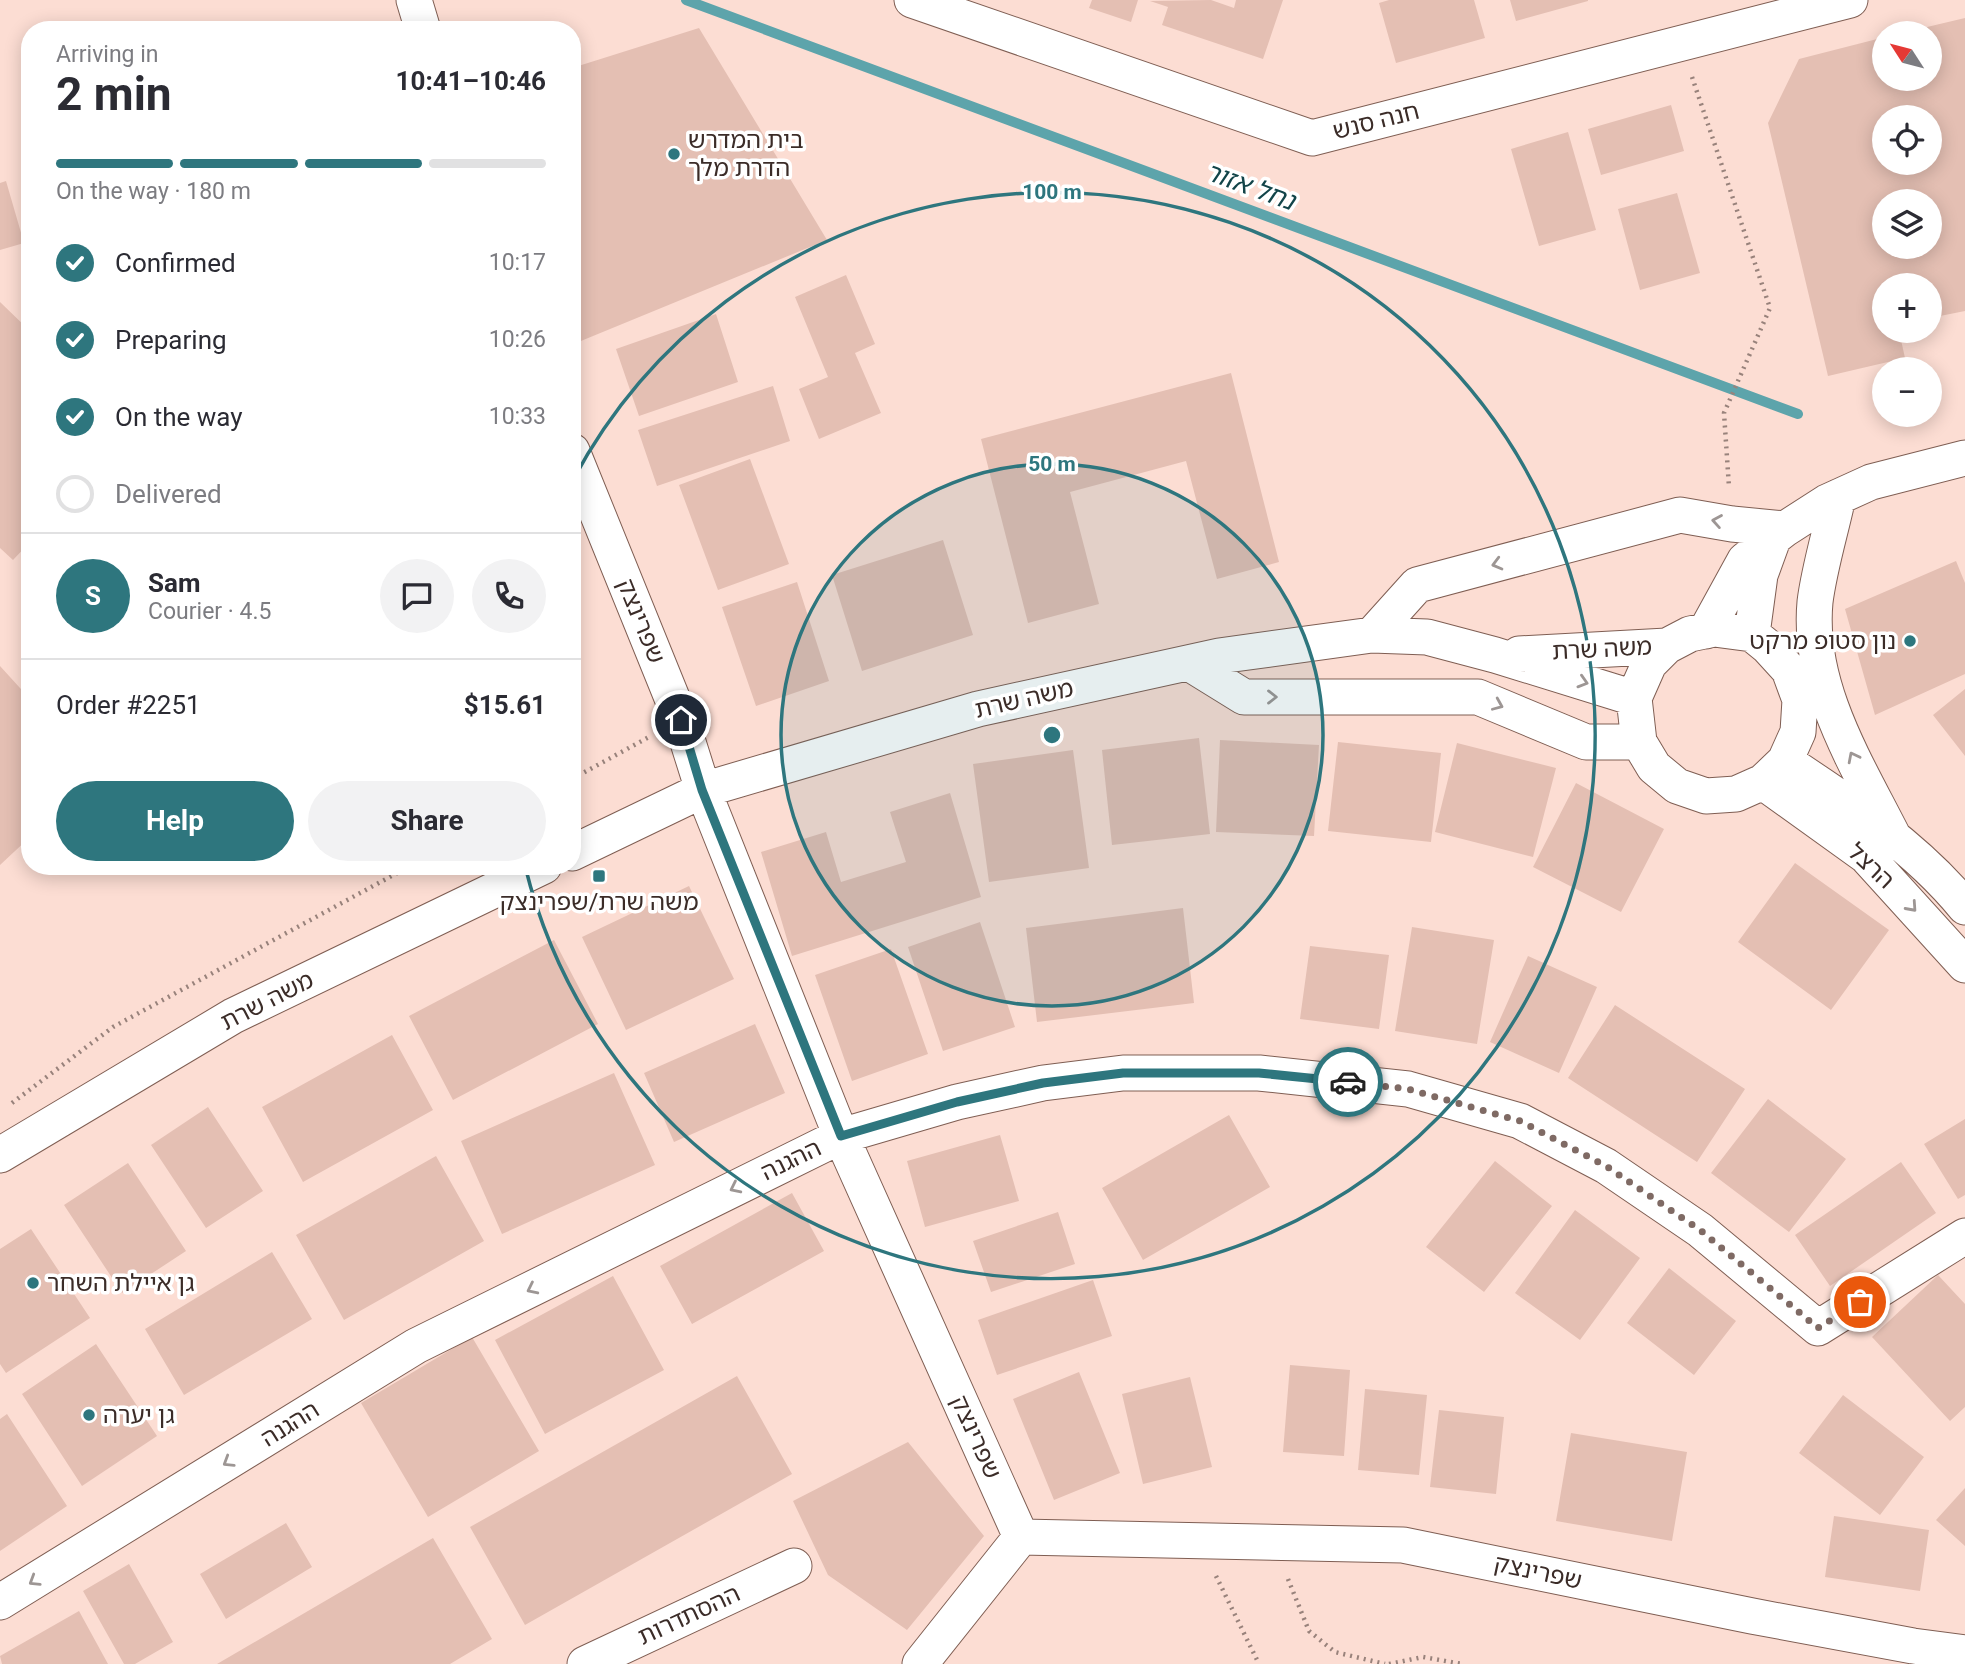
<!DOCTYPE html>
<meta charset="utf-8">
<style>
:root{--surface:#fff;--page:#f2f2f3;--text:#2b2b33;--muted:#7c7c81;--line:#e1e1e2;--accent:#2e767e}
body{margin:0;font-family:Roboto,"Noto Sans Hebrew",sans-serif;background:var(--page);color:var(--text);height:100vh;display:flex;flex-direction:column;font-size:26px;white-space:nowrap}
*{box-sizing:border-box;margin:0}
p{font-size:23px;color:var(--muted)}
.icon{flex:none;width:38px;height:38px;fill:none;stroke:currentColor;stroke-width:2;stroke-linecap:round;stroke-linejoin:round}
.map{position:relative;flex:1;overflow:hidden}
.details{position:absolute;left:21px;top:21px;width:560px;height:854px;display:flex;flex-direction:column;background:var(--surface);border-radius:28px;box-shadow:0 4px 18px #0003}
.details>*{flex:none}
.needle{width:46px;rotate:306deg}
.controls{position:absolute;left:1872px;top:21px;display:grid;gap:14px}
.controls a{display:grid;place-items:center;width:70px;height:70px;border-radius:50%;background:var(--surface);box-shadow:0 4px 18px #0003;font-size:35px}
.pin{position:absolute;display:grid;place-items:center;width:60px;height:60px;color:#fff;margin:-30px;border:4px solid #fff;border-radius:50%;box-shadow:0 2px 7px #0007}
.courier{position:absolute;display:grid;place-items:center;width:70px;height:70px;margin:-35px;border:5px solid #2e767e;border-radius:50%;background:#fff;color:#222;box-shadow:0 2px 9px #0007}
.overview em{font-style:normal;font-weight:700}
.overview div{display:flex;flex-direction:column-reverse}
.overview{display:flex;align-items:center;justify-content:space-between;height:119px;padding:0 35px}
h1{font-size:46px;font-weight:700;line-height:52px}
.bar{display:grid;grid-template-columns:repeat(4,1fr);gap:10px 7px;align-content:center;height:84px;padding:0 35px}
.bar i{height:9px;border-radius:5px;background:var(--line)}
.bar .current{background:var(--accent)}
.bar p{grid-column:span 4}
.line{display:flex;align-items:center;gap:18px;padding:0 35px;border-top:2px solid var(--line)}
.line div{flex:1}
.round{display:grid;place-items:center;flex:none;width:74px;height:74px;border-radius:37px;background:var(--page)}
ol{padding:0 35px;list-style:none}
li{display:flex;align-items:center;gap:21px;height:77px}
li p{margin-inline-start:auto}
li .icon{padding:7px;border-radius:50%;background:var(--accent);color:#fff;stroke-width:4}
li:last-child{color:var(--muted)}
li i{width:38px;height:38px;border:4px solid var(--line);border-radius:50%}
.cta{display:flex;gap:14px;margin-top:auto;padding:14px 35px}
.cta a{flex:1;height:80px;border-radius:42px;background:var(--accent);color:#fff;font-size:28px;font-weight:700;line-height:80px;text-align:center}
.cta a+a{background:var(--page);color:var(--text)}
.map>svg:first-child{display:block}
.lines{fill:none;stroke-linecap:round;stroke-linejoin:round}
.stream{stroke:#5da4ab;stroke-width:10}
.building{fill:#e4bfb3;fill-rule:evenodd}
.minor-casing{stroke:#7f5e53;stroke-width:37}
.path{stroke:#98827b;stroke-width:4.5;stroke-dasharray:2 5;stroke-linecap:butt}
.minor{stroke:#fff;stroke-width:35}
.oneway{stroke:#9d9694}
.done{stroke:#7f6a64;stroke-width:7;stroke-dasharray:0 12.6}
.route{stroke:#2e767e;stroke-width:9}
.ring{fill:none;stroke:#2e767e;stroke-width:3.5}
.poi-dot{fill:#2e767e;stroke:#fff;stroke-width:2.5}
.labels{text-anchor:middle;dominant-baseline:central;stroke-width:7;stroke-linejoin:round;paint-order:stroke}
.street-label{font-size:24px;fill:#3b2c28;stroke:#fff}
.poi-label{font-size:24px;fill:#3b2c28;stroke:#fff;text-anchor:start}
.water-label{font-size:26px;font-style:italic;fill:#124449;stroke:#fff}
.centre{fill:#2e767e;stroke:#fff;stroke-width:3.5}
.ring-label{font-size:21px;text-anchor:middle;font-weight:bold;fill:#2e767e;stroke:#fff;stroke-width:7;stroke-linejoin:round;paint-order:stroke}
</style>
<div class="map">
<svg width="1965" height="1664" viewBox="0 0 1965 1664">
<rect width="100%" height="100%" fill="#fcddd3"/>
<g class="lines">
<path class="stream" d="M686,0L1798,414"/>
</g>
<path class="building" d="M1092,0H1138L1131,22L1089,8Z
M1211,0L1234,8L1236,0H1283L1263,59L1162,25L1168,7L1150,1Z
M1389,0H1474L1485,38L1396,63L1379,3Z
M1510,0H1588V1L1516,21Z
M1965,18V311L1930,318V285H1885V331H1899L1905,358L1828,376L1768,123L1799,59L1885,37V79H1930V33L1906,32ZM1885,117H1930V163H1885ZM1885,201H1930V247H1885Z
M699,28L827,240L576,343L572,334V68Z
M1671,105L1684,151L1601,175L1588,129Z
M1568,132L1596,230L1539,246L1511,149Z
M6,181L24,243L0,250V183Z
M1677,193L1700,273L1640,290L1618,209Z
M846,275L875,344L855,353L881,413L819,439L799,389L828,377L795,297Z
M0,302L30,331V542L13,560L0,548Z
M716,314L738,382L639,416L616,349Z
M1231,373L1279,562L1217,579L1186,461L1070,492L1099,604L1028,623L981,439Z
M773,386L790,441L657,486L638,430Z
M750,459L789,564L718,590L679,485Z
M943,540L973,635L862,671L832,575Z
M1956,561L1965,583V674L1875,715L1845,609Z
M797,582L829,681L756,706L722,607Z
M0,666L30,699V837L0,865Z
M1965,689V756L1933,715Z
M572,701L581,724L572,728Z
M1199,738L1210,834L1112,845L1102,750Z
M1220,740L1319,745L1314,836L1216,832Z
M1338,742L1441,753L1431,842L1328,831Z
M1457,743L1556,768L1533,857L1435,832Z
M1073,750L1089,868L989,882L973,764Z
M1576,783L1664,829L1621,912L1533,867Z
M950,793L981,897L792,956L761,852L826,832L841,882L906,862L890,812Z
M1795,863L1889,930L1831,1010L1738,942Z
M689,886L734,979L626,1030L582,937Z
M1183,908L1194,1003L1037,1022L1026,928Z
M980,922L1015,1027L943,1051L908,947Z
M1412,927L1494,940L1477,1044L1395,1031Z
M554,940L598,1024L453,1100L409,1016Z
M1310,946L1389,955L1379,1029L1300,1019Z
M891,949L928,1054L852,1081L815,975Z
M1528,956L1597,987L1559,1073L1490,1042Z
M1615,1005L1745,1089L1697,1162L1568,1078Z
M755,1024L785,1093L674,1142L644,1073Z
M392,1035L433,1110L303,1182L262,1107Z
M614,1073L655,1165L502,1234L461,1141Z
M1768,1099L1846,1159L1789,1232L1711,1173Z
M208,1107L263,1191L206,1228L151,1145Z
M1229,1115L1270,1187L1143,1260L1102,1188Z
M1965,1119V1195L1958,1199L1924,1144Z
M1000,1135L1019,1201L925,1227L907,1161Z
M436,1156L484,1241L344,1320L296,1235Z
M1495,1161L1552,1206L1484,1292L1426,1247Z
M1901,1162L1936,1213L1830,1286L1795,1235Z
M128,1163L186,1251L122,1293L64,1205Z
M792,1193L824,1251L692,1324L660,1266Z
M1575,1210L1640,1258L1580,1340L1515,1293Z
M1058,1212L1075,1264L991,1292L973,1241Z
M31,1229L90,1318L6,1373L0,1364V1249Z
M272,1252L312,1319L184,1395L145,1329Z
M1669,1268L1736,1321L1694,1375L1627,1323Z
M1938,1275L1965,1304V1407L1950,1421L1872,1337Z
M613,1276L664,1370L545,1434L495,1340Z
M1093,1280L1112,1336L997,1375L978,1320Z
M472,1337L539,1451L428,1517L361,1403Z
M96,1344L157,1436L82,1486L22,1394Z
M1290,1365L1350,1370L1344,1456L1283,1452Z
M1079,1372L1120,1473L1054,1500L1013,1399Z
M737,1376L792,1474L525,1625L470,1527Z
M1190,1377L1212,1467L1143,1484L1122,1394Z
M1365,1389L1427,1395L1419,1475L1358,1470Z
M1843,1395L1924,1457L1880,1515L1799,1453Z
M1439,1410L1504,1417L1496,1494L1430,1487Z
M7,1414L67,1506L0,1551V1419Z
M1571,1433L1687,1452L1672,1541L1556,1521Z
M908,1442L984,1536L907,1630L828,1575L793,1501Z
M1965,1488V1546L1936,1520Z
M1834,1516L1929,1530L1920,1591L1825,1577Z
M286,1523L312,1567L226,1619L200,1574Z
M433,1538L492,1639L450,1664H217Z
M129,1564L173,1642L135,1664H124L83,1591Z
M79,1611L108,1664H2L0,1656Z"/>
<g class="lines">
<g class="minor-casing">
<path id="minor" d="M414,0L423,30
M912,0L1312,138L1850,0
M572,451L681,720L703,790L841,1136L1021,1537L1403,1545L1752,1616L1913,1646L1965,1653
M1838,497C1831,530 1819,569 1815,602C1807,688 1858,766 1895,840
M1706,631L1745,560L1785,529L1827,502L1871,482L1965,458
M1752,634L1760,575L1772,542
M1372,635L1417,585L1680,515L1732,524L1785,529
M1519,654L1667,646L1690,634L1714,629L1752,634L1768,647L1789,670L1800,700L1798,732L1785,761L1763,782L1736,794L1706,796L1677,786L1654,767L1639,742L1634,698L1649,664L1667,646
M1189,663L1244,697H1478L1586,742H1639
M1785,761C1849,803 1916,847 1965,907
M1763,782L1866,856L1965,965
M572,853L703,790L978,709L1219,656L1372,635L1427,637L1495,655L1634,698
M0,1155L233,1016L544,866
M0,1602L416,1346L841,1136L957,1102L1043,1083L1123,1073H1259L1408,1089L1520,1121L1606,1166L1700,1230L1818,1328L1965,1236
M585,1664L794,1566
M920,1664L1021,1537"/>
</g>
<path class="path" d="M1692,77L1770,308L1724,413L1729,487
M572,779L649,737
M12,1103L113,1027L410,866
M1216,1576L1259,1664
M1288,1579L1309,1631L1335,1652L1385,1664
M1389,1664L1423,1657L1462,1664"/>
<use href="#minor" class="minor"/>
</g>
<defs><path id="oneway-chevron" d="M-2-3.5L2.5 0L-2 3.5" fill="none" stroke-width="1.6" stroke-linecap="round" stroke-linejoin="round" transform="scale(1.75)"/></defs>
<g class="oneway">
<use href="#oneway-chevron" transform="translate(1717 521) rotate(-170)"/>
<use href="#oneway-chevron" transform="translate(1497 564) rotate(165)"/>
<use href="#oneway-chevron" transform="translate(1583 682) rotate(17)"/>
<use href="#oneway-chevron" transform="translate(1272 697)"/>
<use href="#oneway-chevron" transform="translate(1498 705) rotate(23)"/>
<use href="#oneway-chevron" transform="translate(1853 757) rotate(-117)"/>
<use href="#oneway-chevron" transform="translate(1912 907) rotate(48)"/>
<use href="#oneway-chevron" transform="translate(735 1188) rotate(154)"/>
<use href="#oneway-chevron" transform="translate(532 1289) rotate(154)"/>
<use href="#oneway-chevron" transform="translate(228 1462) rotate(148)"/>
<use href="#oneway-chevron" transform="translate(34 1581) rotate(148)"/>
</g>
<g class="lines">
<path class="done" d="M1348,1082L1408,1089L1520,1121L1606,1166L1700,1230L1818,1328L1860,1302"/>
<path class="route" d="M681,720L702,790L841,1136L957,1102L1043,1083L1123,1073H1259L1348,1082"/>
</g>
<circle cx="1052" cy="735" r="271" fill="#2e767e" fill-opacity=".12"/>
<g class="ring">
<circle cx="1052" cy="735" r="271"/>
<path d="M573 480A543 543 0 1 1 525 866"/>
</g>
<g class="poi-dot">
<circle cx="674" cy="154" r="7"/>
<circle cx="1910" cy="641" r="7"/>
<rect x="592" y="869" width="14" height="14" rx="3.5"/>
<circle cx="33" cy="1283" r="7"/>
<circle cx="89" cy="1415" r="7"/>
</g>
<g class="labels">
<g class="street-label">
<text transform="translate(1376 121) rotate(-14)">חנה סנש</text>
<text transform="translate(641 621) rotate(68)">שפרינצק</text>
<text transform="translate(1602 649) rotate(-3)">משה שרת</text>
<text transform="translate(1024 699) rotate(-13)">משה שרת</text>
<text transform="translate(1871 866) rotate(43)">הרצל</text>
<text transform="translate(267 1001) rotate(-27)">משה שרת</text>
<text transform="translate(791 1160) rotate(-26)">ההגנה</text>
<text transform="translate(290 1424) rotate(-32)">ההגנה</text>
<text transform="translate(976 1437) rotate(66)">שפרינצק</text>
<text transform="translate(1538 1572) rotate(12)">שפרינצק</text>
<text transform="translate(689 1615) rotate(-25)">ההסתדרות</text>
</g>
<g class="poi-label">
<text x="688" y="140">בית המדרש<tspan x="688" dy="28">הדרת מלך</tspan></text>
<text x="1896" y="641" text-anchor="end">נון סטופ מרקט</text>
<text x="599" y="902" text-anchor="middle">משה שרת/שפרינצק</text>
<text x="47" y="1283">גן איילת השחר</text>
<text x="103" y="1415">גן יערה</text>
</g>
<g class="water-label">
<text transform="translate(1250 186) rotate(20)">נחל אזור</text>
</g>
</g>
<circle cx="1052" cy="735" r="10" class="centre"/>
<g class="ring-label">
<text x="1052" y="199">100 m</text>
<text x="1052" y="471">50 m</text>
</g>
</svg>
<div class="controls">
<a><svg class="needle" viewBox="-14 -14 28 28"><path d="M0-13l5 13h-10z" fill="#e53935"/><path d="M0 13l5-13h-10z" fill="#7c7c81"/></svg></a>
<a><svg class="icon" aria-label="locate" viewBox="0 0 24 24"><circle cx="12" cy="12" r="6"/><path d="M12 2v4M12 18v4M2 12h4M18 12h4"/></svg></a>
<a><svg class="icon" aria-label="layers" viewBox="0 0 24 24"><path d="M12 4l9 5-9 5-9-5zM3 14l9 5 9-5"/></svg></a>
<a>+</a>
<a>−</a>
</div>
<div class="pin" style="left:1860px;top:1302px;background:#ea580c"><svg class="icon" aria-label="bag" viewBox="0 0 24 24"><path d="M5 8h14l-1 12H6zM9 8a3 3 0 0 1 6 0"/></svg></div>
<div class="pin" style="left:681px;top:720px;background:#1f2937"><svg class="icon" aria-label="home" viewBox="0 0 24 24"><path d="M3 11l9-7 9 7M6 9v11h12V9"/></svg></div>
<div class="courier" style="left:1348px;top:1082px"><svg class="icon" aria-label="car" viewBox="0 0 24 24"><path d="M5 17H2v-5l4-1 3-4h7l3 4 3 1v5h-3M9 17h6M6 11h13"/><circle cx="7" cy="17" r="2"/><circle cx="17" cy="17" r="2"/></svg></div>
<section class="details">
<div class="overview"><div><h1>2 min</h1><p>Arriving in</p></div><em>10:41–10:46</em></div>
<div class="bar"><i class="current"></i><i class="current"></i><i class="current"></i><i></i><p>On the way · 180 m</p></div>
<ol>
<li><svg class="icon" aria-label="check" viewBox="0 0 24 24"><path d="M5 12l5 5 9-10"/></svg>Confirmed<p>10:17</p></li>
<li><svg class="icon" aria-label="check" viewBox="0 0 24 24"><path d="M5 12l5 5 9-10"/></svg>Preparing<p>10:26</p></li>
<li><svg class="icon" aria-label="check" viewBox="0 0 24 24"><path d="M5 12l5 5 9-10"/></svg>On the way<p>10:33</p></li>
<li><i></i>Delivered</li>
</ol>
<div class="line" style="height:126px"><b class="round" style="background:var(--accent);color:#fff">S</b><div><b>Sam</b><p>Courier · 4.5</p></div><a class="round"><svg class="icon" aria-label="chat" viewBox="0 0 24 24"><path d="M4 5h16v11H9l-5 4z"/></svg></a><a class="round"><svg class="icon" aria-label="phone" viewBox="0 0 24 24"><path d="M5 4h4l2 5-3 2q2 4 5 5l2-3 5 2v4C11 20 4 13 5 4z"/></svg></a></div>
<div class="line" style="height:91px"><div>Order #2251</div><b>$15.61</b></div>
<div class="cta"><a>Help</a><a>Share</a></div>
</section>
</div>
